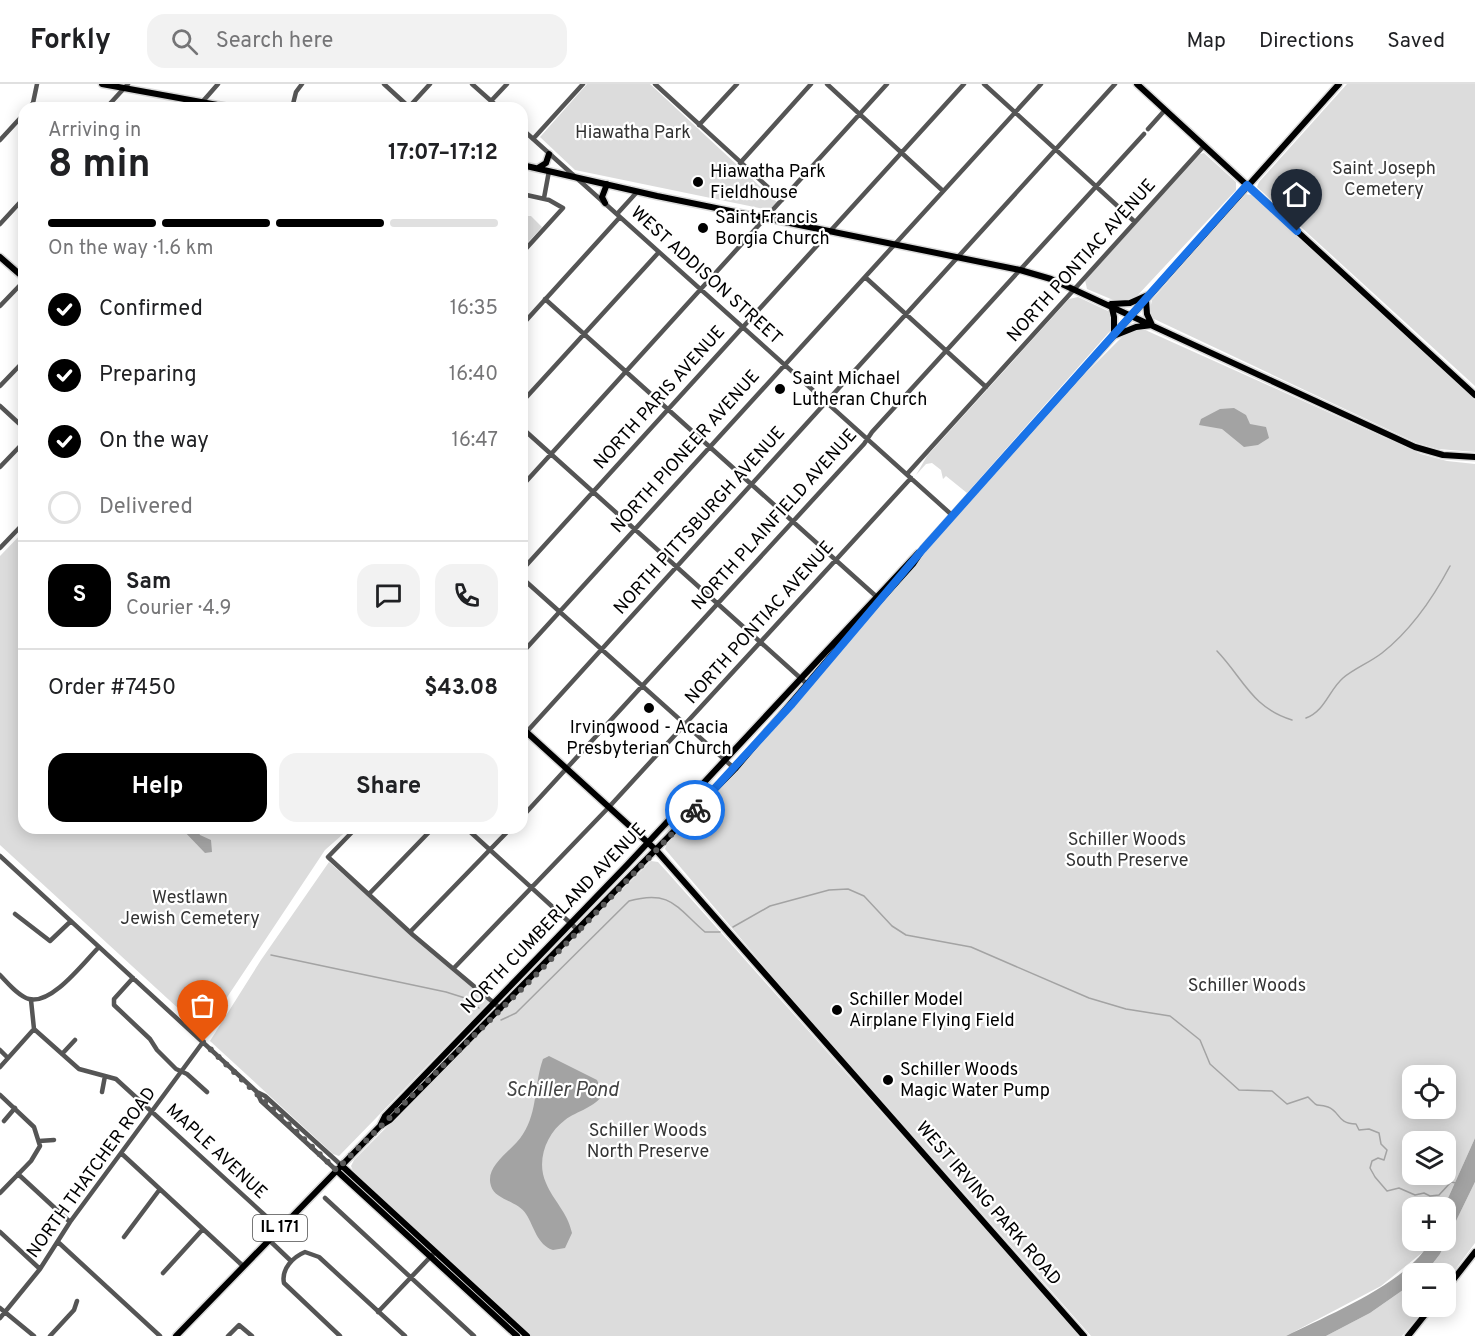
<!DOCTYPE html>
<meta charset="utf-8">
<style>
:root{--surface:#fff;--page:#f2f2f2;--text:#202124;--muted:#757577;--line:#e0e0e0;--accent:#000}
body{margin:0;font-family:Overpass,sans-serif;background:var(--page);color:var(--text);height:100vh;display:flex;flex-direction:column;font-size:22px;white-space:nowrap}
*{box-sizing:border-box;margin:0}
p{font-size:20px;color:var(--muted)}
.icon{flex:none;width:33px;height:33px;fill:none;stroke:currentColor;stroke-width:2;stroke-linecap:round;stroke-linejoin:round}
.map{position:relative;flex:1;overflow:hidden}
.details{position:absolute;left:18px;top:18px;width:510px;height:732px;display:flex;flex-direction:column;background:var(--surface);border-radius:18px;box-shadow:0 3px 15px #0003}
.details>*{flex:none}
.fabs{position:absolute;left:1402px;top:981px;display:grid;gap:12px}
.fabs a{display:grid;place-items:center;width:54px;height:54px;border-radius:12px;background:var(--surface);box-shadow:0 3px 15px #0003;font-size:30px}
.pin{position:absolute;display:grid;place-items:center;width:51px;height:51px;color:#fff;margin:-62px -26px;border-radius:50% 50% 50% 0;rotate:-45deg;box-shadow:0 0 6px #0007}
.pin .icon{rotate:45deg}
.courier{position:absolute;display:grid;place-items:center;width:60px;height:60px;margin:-30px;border:4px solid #1a73e8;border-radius:50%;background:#fff;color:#222;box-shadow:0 2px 8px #0007}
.headline em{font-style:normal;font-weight:700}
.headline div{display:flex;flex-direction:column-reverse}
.headline{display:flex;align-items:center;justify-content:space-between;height:102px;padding:0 30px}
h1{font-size:39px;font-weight:700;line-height:45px}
.bar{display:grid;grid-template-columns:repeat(4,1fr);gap:9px 6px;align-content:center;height:72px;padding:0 30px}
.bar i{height:8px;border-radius:4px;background:var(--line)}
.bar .on{background:var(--accent)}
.bar p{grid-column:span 4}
.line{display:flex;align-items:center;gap:15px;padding:0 30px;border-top:2px solid var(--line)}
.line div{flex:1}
.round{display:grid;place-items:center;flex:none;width:63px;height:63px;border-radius:18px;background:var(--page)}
ol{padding:0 30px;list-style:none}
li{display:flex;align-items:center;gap:18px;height:66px}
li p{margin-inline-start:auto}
li .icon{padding:6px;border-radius:50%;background:var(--accent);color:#fff;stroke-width:4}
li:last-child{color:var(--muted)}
li i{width:33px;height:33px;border:3px solid var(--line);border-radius:50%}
.cta{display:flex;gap:12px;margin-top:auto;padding:12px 30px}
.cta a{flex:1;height:69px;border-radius:18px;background:var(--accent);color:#fff;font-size:24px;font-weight:700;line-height:69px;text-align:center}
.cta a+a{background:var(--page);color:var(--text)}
header{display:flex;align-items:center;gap:36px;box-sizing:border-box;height:84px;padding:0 30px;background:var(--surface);border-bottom:2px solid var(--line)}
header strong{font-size:28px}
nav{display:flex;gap:33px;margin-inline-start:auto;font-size:21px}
.search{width:420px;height:54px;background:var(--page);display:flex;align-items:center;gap:15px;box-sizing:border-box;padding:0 21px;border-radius:18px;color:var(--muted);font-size:22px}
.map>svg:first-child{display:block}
.green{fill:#dcdcdc;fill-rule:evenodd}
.water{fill:#a3a3a3}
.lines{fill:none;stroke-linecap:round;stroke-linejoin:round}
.stream{stroke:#a3a3a3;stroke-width:1.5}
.major-casing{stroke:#dbdbdb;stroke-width:9}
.minor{stroke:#555;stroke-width:4.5}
.major{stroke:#000;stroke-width:6}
.done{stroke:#595959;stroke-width:6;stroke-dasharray:0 10.8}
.route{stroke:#1a73e8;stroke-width:8}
.poi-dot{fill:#000;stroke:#fff;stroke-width:2}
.labels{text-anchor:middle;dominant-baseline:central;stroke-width:4.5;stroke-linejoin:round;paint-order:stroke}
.shield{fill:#fff;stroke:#4c4c4c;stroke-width:1.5}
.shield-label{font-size:16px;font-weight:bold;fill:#000}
.park-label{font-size:18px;fill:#333;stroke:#fff}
.poi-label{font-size:18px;fill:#000;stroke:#fff;text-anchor:start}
.street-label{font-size:18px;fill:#000;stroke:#fff}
.water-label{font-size:20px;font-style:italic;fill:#444;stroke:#fff}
</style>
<header>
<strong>Forkly</strong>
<div class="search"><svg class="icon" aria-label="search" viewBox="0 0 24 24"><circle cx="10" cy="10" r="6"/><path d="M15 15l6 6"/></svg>Search here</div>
<nav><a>Map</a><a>Directions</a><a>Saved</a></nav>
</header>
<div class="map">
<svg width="1475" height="1252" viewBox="0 0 1475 1252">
<rect width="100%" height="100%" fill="#fff"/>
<path class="green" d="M587,0H650L777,118L769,126L575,86L540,53Z
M1347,0H1475V302L1257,103L1259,98Z
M1204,69L1236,98V106L1136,213L1118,218L1087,205L1085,196L1200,70Z
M1245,110L1252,111L1475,316V368L1438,365L1417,359L1152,234L1149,230L1152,216Z
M522,132H531L542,143L522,165Z
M1078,213L1110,228L1111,246L967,409L946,392L943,395L941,386L932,379L926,380L916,391L927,372L1069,215Z
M1143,245L1421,370L1447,377L1475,380V1054L1444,1123L1413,1124V1156L1430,1157L1423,1168L1381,1202L1286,1252H1091L786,908L665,765L667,759L765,656L844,559L1078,297L1124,251ZM1413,992H1446V1024H1413ZM1413,1058H1446V1090H1413Z
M24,447V744H350L325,766L204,948L0,761V472Z
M651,777L658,778L668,789L1080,1252H530L354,1089L351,1082L354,1076Z
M329,778L489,918L339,1072L333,1070L210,957L261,876Z
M1475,1098V1159L1446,1198V1190H1425L1440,1170Z
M1413,1199V1222L1426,1223L1402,1252H1326L1370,1229Z"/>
<path class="water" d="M1234,324L1246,331L1250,340L1266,343L1269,354L1258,361L1244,363L1222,345L1199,341L1201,335L1220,325Z
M181,744L197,745L200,751L211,756L212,768L205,769Z
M549,972L597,996L603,1010C596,1023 577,1027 565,1036C546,1050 536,1077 546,1099C554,1118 567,1127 572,1149L565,1164L553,1166C537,1161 534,1142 526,1130C518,1117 495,1116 491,1102C484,1081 514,1066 523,1050C538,1027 534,1000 543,975Z
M1475,1054V1098L1440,1170L1427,1187L1413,1190V1199L1370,1229L1326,1252H1286C1326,1232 1410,1198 1430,1157L1446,1156V1124L1444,1123Z"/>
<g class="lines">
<path class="stream" d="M1217,567C1243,594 1252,624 1292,636
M1306,634C1325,627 1329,606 1343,594C1355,584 1369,579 1382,569C1410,547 1433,514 1450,482
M733,843L770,822L829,806L848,805L864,812L892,842L906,851L971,863L1089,914L1126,925L1170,932L1200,956L1210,980L1239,1006L1272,1007L1287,1020L1308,1013C1320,1025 1314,1019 1328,1023C1340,1027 1337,1040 1356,1040L1359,1046L1369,1045L1379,1049L1381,1060L1387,1066L1384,1076L1378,1074L1372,1077L1370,1084L1375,1093L1387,1107L1399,1104L1415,1111L1424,1109L1430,1112L1439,1111L1451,1098L1456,1099
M271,871L446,908L465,914L479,924
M501,936L516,929L629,817C671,805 677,824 705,848H720"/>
<g class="major-casing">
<path id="major" d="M102,0L234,24
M1137,0L1475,311
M522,81L657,112L1020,186L1051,195L1415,363L1443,371L1475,373
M538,84L546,79L549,70
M605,119L602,113L607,100
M0,173L24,194
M1146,216L1147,230L1152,241
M1116,251L1136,243L1152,241
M1114,252V233L1111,220L1130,219L1148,211
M522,644L656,766L1084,1252
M380,1042L385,1032L627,781L918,469
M341,1081L527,1252
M336,1086L517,1252
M1446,1205L1475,1168
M176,1252L380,1042L390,1036L735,685L841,560L913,480L923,465L1339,0
M1408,1252L1432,1222"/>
</g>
<path class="minor" d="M384,0L409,23
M472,0L499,24
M655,0L782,116
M827,0L943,107
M984,0L1135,138
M491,17L507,0
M29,24L33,19L37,0
M106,24L128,0
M197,24L218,0
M292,24L296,8L302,0
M408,24L430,0
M699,41L737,0
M522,45L953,432
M1148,45L1165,26
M533,55L583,0
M0,56L24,30
M740,79L811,0
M522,110L549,116L563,124L522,169
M544,114L549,87
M617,130L637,108
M0,140L24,114
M865,193L986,303
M545,215L878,514
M0,222L24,197
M522,241L620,133
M0,302L24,277
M522,318L659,168
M0,322L24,344
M522,344L807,600
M0,383L24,358
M907,390L1204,62
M522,402L887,0
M0,464L24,439
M522,486L964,0
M522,494L735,685
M522,569L1041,0
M522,653L1115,0
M522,733L864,360L872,348L1144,50
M356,744L328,773L413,851L501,925
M466,744L579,847
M0,772L257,1008L265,1012L341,1081
M369,810L433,744
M15,830L50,857L71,837
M410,848L511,744
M454,884L609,723L911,394
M0,891C8,899 18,912 29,915C52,921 84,878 99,863
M133,894L114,915V921L150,955L157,966L176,985L187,990L207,1008
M34,945L79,985L116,995L280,1145
M0,966L8,974
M62,970L75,956
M0,983L34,945L31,916
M102,1008L105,992
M257,1008L261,1017L336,1086
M0,1011L34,1043L40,1062L31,1077L0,1109
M4,1037L15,1024
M39,1057L54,1056
M121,1069L243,1182
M18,1090L70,1138
M325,1114L474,1252
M0,1148L40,1185
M124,1153L160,1105
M269,1156L291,1177
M58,1158L160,1252
M163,1189L203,1145
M0,1224L34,1252
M378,1228L435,1168
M0,1234L40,1185L70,1138L203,958
M50,1252L74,1226L77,1217
M228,1252L239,1241L252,1252
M340,1252L284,1199C281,1185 293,1173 305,1168L319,1173L405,1252"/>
<use href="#major" class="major"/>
</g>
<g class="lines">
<path class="done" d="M203,958L336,1086L533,894L695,726"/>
<path class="route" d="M695,726L792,620L923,465L1247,101L1297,147"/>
</g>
<g class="poi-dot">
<circle cx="698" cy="98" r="6"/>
<circle cx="703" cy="144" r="6"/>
<circle cx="780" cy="305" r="6"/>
<circle cx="649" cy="624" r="6"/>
<circle cx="837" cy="926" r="6"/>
<circle cx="888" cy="996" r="6"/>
</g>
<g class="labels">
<rect class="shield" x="253" y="1131" width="54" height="26" rx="4.5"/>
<g class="shield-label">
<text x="280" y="1144">IL 171</text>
</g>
<g class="park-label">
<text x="633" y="49">Hiawatha Park</text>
<text x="1384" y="85">Saint Joseph<tspan x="1384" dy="21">Cemetery</tspan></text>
<text x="1127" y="756">Schiller Woods<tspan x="1127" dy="21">South Preserve</tspan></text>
<text x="190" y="814">Westlawn<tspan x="190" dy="21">Jewish Cemetery</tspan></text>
<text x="1247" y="902">Schiller Woods</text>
<text x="648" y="1047">Schiller Woods<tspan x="648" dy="21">North Preserve</tspan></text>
</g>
<g class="poi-label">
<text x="710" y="88">Hiawatha Park<tspan x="710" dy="21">Fieldhouse</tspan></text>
<text x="715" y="134">Saint Francis<tspan x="715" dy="21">Borgia Church</tspan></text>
<text x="792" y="295">Saint Michael<tspan x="792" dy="21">Lutheran Church</tspan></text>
<text x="649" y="644" text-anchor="middle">Irvingwood - Acacia<tspan x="649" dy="21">Presbyterian Church</tspan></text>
<text x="849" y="916">Schiller Model<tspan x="849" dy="21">Airplane Flying Field</tspan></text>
<text x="900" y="986">Schiller Woods<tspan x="900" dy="21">Magic Water Pump</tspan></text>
</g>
<g class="street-label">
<text transform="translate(1082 177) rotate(-48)">NORTH PONTIAC AVENUE</text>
<text transform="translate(706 192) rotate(42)">WEST ADDISON STREET</text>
<text transform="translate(660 314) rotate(-48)">NORTH PARIS AVENUE</text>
<text transform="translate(686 368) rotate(-48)">NORTH PIONEER AVENUE</text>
<text transform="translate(775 436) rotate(-48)">NORTH PLAINFIELD AVENUE</text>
<text transform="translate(700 437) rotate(-48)">NORTH PITTSBURGH AVENUE</text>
<text transform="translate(760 539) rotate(-48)">NORTH PONTIAC AVENUE</text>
<text transform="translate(554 835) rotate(-46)">NORTH CUMBERLAND AVENUE</text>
<text transform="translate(216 1068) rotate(43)">MAPLE AVENUE</text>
<text transform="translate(92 1089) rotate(-54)">NORTH THATCHER ROAD</text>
<text transform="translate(988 1120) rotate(49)">WEST IRVING PARK ROAD</text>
</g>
<g class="water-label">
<text x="562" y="1007">Schiller Pond</text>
</g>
</g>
</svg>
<div class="fabs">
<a><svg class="icon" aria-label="locate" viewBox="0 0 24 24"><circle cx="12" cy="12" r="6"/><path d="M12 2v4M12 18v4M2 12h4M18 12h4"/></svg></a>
<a><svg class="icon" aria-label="layers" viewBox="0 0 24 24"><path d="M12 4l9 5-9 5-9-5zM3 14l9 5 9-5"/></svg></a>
<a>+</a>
<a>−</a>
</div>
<div class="pin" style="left:203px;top:958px;background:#ea580c"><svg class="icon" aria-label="bag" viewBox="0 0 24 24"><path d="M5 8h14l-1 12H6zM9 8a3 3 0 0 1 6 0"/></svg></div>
<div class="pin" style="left:1297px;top:147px;background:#1f2937"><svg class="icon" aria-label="home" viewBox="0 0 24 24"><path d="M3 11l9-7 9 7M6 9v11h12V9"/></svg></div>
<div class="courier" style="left:695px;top:726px"><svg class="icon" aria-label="bike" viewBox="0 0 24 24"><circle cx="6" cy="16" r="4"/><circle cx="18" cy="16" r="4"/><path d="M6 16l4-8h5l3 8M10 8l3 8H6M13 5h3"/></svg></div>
<section class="details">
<div class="headline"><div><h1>8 min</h1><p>Arriving in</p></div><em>17:07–17:12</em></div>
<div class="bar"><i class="on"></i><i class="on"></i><i class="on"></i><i></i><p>On the way · 1.6 km</p></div>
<ol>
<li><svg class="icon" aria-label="check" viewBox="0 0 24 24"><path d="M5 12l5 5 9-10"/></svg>Confirmed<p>16:35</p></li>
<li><svg class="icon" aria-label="check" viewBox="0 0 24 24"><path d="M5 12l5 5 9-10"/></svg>Preparing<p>16:40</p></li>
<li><svg class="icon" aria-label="check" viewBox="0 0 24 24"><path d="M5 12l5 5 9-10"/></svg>On the way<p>16:47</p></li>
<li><i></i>Delivered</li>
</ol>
<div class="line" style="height:108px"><b class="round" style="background:var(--accent);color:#fff">S</b><div><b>Sam</b><p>Courier · 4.9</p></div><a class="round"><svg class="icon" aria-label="chat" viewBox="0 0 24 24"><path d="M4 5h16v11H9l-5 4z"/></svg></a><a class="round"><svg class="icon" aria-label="phone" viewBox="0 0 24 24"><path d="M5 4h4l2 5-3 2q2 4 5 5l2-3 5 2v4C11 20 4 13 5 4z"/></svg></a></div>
<div class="line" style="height:78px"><div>Order #7450</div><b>$43.08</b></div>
<div class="cta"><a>Help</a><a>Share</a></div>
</section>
</div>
